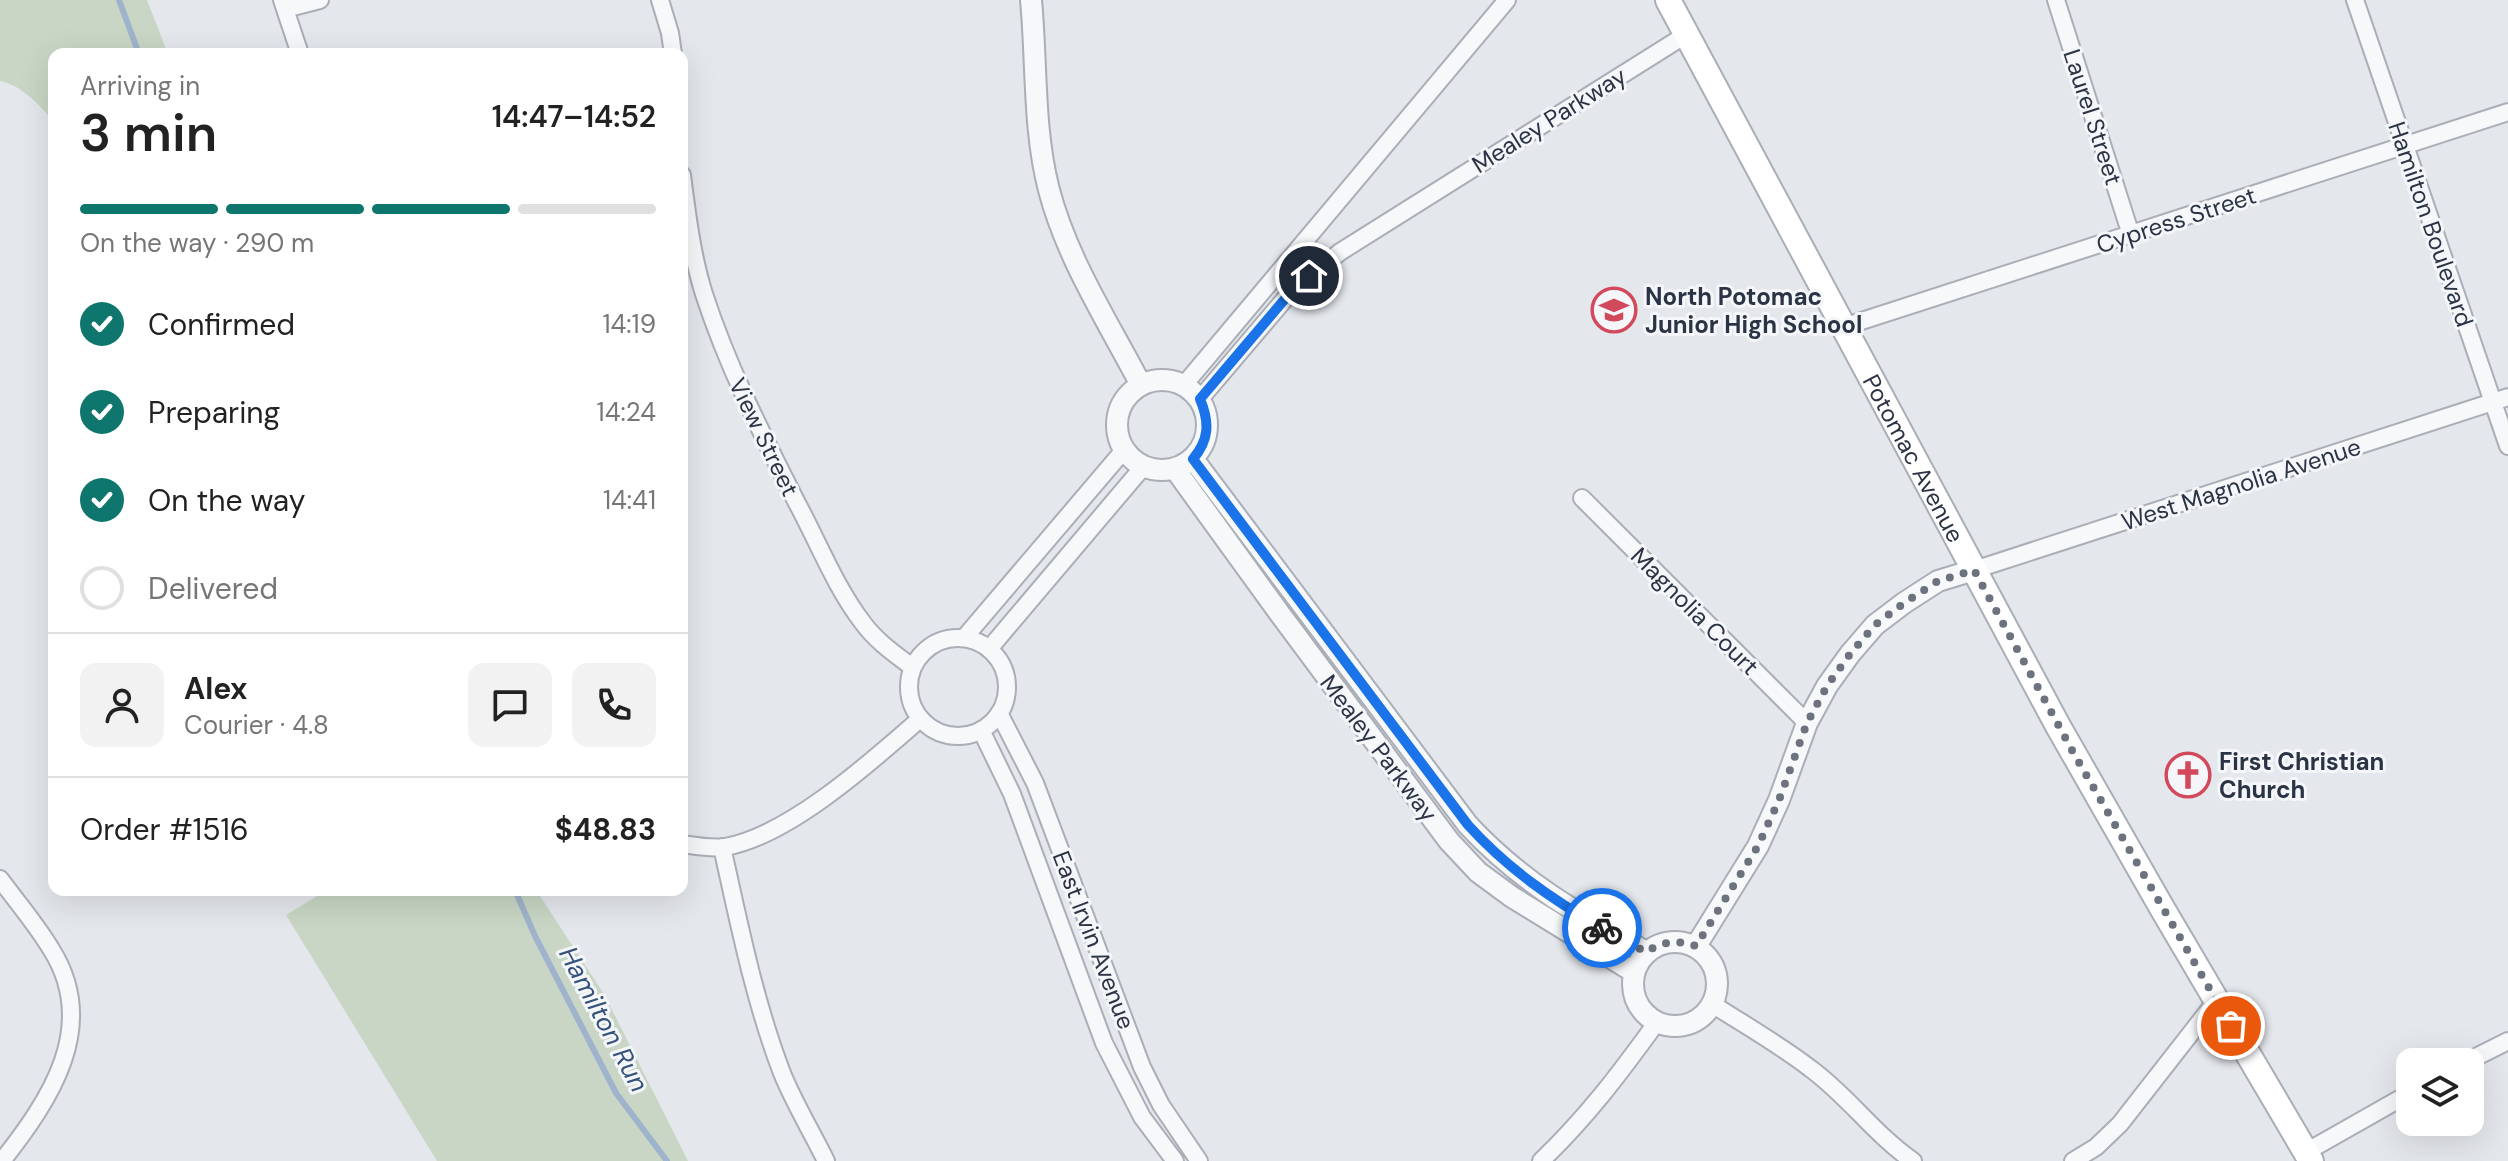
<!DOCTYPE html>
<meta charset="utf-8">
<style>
:root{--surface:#fff;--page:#f2f2f2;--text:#222;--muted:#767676;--line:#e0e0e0;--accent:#0f766e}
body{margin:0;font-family:"DM Sans",sans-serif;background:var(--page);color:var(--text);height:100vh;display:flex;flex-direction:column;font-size:30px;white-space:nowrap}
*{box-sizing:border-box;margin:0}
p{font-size:26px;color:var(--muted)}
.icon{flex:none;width:44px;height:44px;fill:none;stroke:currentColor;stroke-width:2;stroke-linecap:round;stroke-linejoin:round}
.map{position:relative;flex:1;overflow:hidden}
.sheet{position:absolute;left:48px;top:48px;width:640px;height:848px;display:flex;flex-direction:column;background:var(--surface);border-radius:16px;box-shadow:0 8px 32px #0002}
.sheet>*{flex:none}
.fabs{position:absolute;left:2396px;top:1048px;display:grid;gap:16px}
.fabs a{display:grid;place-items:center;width:88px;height:88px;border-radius:16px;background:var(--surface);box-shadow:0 8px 32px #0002;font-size:40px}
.pin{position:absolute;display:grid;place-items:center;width:68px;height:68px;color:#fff;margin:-34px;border:4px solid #fff;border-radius:50%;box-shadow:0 2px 8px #0007}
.courier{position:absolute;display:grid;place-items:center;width:80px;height:80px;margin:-40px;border:6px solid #1a73e8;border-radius:50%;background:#fff;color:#222;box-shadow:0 2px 10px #0007}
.head em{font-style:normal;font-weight:600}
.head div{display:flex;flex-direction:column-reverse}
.head{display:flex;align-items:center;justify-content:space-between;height:136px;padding:0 32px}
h1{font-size:52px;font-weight:600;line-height:60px}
.bar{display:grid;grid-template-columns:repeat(4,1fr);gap:12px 8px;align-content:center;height:96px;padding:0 32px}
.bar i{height:10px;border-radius:6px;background:var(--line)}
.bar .current{background:var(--accent)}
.bar p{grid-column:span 4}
.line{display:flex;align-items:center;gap:20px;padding:0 32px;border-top:2px solid var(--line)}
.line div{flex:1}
.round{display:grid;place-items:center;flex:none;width:84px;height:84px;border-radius:16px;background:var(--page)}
ol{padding:0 32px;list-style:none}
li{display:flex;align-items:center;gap:24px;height:88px}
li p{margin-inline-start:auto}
li .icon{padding:8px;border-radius:50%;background:var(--accent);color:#fff;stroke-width:4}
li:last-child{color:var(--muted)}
li i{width:44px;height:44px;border:4px solid var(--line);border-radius:50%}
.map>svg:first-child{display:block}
.green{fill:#c9d6c5}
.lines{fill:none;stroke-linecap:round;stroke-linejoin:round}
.stream{stroke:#9fb4cc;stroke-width:6}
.minor-casing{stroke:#a9aeb7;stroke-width:20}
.tertiary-casing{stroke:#a9aeb7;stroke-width:24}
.secondary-casing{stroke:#a9aeb7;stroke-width:28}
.minor{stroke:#f7f8fa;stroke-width:16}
.tertiary{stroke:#f7f8fa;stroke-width:20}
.secondary{stroke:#fff;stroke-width:24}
.done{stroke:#6c737f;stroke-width:8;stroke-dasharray:0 14.4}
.route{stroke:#1a73e8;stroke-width:10}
.labels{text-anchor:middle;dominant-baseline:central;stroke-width:6;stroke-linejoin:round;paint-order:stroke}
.street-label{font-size:24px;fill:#2b3445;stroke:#f4f6f9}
.poi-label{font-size:24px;font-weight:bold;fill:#2b3445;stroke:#f4f6f9;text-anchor:start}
.water-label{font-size:26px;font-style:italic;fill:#34527a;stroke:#f4f6f9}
</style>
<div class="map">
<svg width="2508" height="1161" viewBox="0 0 2508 1161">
<rect width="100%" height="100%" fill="#e4e7ec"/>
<path class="green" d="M0,0H147L168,54H54V122C40,106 22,85 0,81Z
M327,890H536L604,994L688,1161H437L286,915Z"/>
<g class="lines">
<path class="stream" d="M119,0L139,54
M515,890L535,936L616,1093L667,1161"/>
<g class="minor-casing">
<path id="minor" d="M282,0L300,54
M660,0L670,33L673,54
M2056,0L2131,235
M2355,0L2508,446
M285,9L320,0
M682,175C687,214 692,256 704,294C728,368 763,436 798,505C819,544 836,588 863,623C876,641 895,654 912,667
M1843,327L2508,112
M1184,385L1507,0
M1200,399L1290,293L1340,252L1687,34
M1582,498L1807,723
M1974,570L2508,397
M964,638L1124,450
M909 687a49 49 0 1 1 98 0a49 49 0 1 1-98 0Z
M989,649L1143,467
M999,713L1035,783L1142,1067L1161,1105L1199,1161
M981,730L1012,794L1104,1043L1142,1117L1175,1161
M682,844C696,846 711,849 725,847C789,836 872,761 920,719
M722,847C739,923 754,1000 782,1073C794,1103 812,1132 826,1161
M0,879C17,902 36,924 51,949C100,1026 50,1100 2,1161
M1712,1004C1745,1025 1780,1045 1811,1069C1848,1096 1875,1135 1913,1161
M2466,1062L2508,1041
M2306,1152L2410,1093
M1541,1161C1587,1117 1620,1073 1657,1022
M2073,1161L2096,1147L2120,1124L2216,1001"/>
</g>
<g class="tertiary-casing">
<path id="tertiary" d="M1031,0C1037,63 1033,129 1049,190C1067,259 1108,322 1141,385
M1117 425a45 45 0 1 1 90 0a45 45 0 1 1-90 0Z
M1193,459L1468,825C1522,883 1578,914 1646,952
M1175,469L1280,614L1449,841L1478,872L1512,897L1634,972
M1633 984a42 42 0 1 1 84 0a42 42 0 1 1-84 0Z
M1696,946L1758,846L1779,800L1807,723L1827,686L1850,654L1875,625L1904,603L1938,581L1974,570"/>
</g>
<g class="secondary-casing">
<g id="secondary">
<path id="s1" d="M1668,0L2058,726L2162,908L2311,1161"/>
</g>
</g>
<use href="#minor" class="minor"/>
<use href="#tertiary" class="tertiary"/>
<use href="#secondary" class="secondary"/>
</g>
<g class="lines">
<path class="done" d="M1602,928L1646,952C1664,941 1676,940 1696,946L1758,846L1779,800L1807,723L1827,686L1850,654L1875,625L1904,603L1938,581L1974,570L2073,752L2231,1026"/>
<path class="route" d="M1309,276L1290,293L1200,399C1210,423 1209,440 1193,459L1468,825C1507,868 1551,899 1602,928"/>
</g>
<defs>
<g id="school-ring" transform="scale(2.3)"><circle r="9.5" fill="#f4f6f9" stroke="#d1495b" stroke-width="1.5"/><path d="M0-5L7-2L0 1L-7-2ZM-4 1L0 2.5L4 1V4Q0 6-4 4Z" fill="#d1495b"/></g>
<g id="church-ring" transform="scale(2.3)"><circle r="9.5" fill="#f4f6f9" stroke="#d1495b" stroke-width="1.5"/><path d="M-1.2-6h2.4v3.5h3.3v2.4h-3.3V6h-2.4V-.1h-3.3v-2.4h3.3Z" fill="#d1495b"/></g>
</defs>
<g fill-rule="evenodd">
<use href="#school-ring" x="1614" y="310"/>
<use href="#church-ring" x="2188" y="775"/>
</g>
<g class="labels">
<g class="street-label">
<text transform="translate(2093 117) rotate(72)">Laurel Street</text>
<text transform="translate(1549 120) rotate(-32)">Mealey Parkway</text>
<text transform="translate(2176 220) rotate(-18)">Cypress Street</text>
<text transform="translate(2431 224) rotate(71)">Hamilton Boulevard</text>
<text transform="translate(764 437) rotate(64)">View Street</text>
<text stroke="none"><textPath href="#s1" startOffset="520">Potomac Avenue</textPath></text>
<text transform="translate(2241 484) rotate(-18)">West Magnolia Avenue</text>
<text transform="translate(1695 611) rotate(45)">Magnolia Court</text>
<text transform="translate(1379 748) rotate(53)">Mealey Parkway</text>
<text transform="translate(1094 940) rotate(69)">East Irvin Avenue</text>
</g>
<g class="poi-label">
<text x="1645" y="296">North Potomac<tspan x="1645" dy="28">Junior High School</tspan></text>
<text x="2219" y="761">First Christian<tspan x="2219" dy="28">Church</tspan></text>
</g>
<g class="water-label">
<text transform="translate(604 1019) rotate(62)">Hamilton Run</text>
</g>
</g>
</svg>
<div class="fabs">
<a><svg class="icon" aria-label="layers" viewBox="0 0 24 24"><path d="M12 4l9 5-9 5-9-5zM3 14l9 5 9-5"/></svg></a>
</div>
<div class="pin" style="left:2231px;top:1026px;background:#ea580c"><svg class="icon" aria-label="bag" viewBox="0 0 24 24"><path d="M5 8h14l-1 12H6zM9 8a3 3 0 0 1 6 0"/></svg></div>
<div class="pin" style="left:1309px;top:276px;background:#1f2937"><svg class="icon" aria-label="home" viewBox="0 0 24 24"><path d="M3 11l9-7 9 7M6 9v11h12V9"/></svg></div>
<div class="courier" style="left:1602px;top:928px"><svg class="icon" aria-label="bike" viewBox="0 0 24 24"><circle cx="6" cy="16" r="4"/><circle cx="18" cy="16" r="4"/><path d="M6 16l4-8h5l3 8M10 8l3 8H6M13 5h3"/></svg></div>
<section class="sheet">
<div class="head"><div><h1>3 min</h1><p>Arriving in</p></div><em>14:47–14:52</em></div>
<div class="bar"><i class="current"></i><i class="current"></i><i class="current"></i><i></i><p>On the way · 290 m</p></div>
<ol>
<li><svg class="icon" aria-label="check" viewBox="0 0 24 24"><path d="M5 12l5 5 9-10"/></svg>Confirmed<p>14:19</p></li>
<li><svg class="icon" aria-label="check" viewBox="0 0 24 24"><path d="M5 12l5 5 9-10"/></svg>Preparing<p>14:24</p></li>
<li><svg class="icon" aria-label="check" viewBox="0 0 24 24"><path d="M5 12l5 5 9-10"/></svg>On the way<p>14:41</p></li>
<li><i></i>Delivered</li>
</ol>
<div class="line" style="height:144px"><a class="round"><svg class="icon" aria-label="person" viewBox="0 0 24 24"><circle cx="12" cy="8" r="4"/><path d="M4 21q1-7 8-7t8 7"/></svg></a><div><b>Alex</b><p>Courier · 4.8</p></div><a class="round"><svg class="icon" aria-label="chat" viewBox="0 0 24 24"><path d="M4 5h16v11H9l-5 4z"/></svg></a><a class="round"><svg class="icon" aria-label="phone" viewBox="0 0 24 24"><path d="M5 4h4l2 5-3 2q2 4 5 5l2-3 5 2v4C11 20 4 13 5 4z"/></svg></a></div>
<div class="line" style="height:104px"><div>Order #1516</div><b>$48.83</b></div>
</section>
</div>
